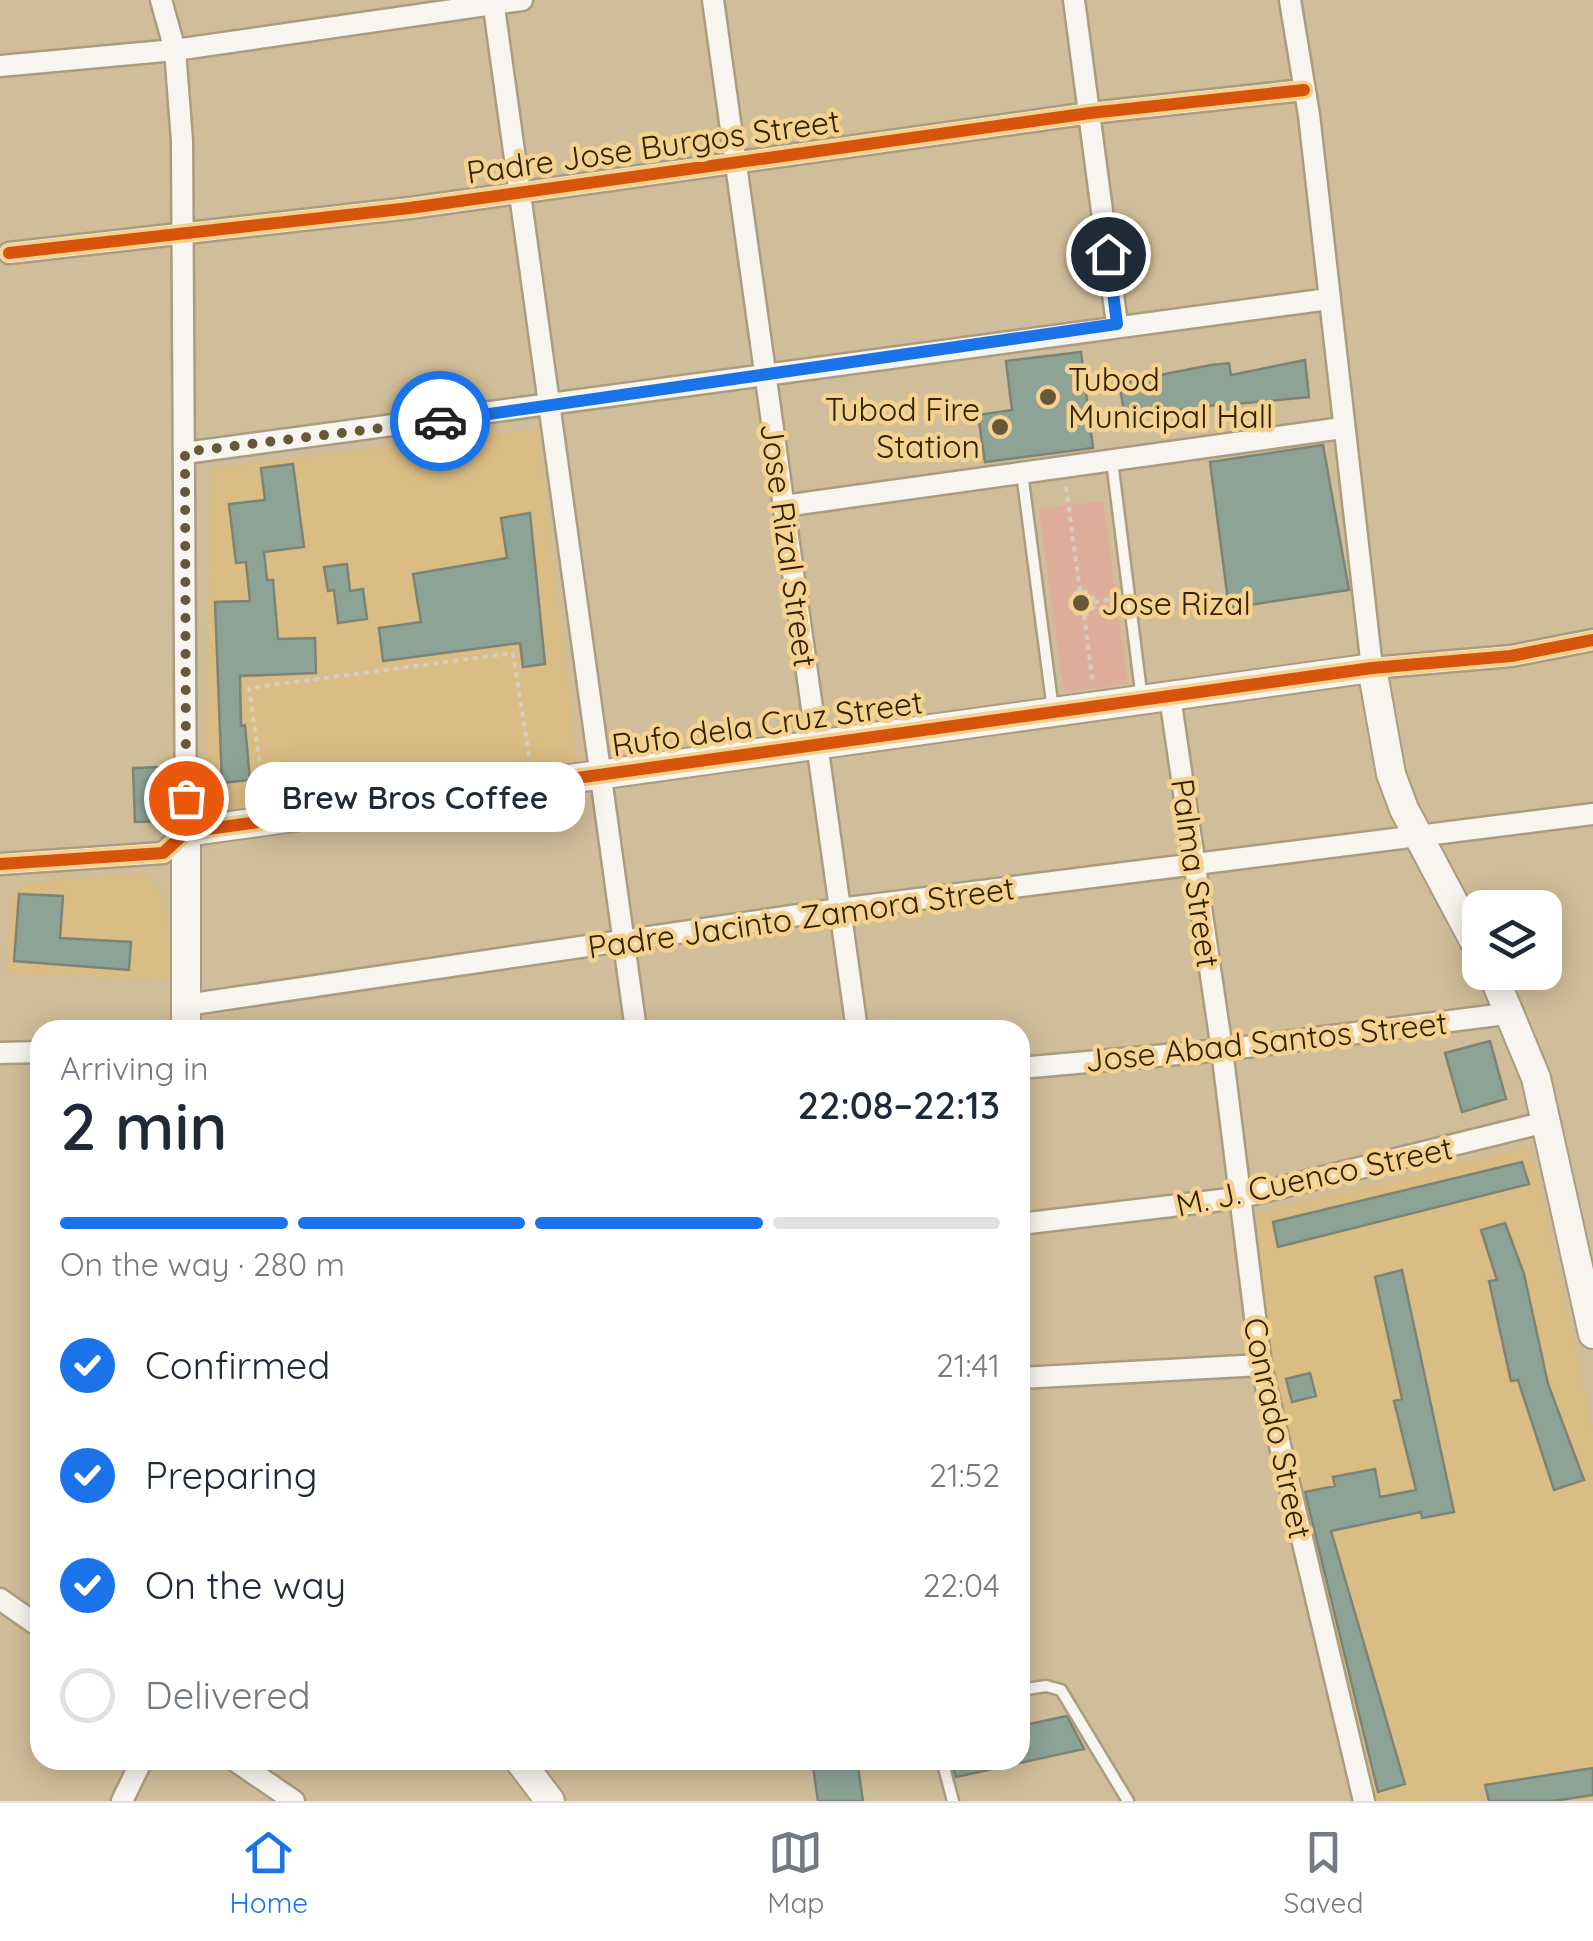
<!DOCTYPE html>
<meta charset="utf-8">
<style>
:root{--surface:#fff;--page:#f2f2f3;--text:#1f2937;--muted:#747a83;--line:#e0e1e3;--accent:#1a73e8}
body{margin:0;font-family:Quicksand,sans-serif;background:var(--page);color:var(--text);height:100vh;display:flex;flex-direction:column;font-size:38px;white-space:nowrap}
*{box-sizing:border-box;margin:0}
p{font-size:32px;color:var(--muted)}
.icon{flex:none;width:55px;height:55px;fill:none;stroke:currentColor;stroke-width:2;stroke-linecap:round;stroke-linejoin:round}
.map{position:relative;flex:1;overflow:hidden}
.drawer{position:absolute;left:30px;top:1020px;width:1000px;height:750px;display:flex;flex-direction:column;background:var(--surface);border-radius:30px;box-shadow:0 5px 25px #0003}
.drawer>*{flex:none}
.controls{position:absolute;left:1462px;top:890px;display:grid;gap:20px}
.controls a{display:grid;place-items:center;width:100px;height:100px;border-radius:20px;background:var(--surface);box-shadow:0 5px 25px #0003;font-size:50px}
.pin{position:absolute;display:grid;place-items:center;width:85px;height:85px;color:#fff;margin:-42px;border:5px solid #fff;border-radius:50%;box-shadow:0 2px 10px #0007}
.courier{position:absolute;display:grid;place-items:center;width:100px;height:100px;margin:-50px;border:8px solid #1a73e8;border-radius:50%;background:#fff;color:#222;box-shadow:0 2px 12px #0007}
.bubble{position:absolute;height:70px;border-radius:30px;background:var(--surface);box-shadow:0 5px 25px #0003;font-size:32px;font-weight:600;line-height:70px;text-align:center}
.head em{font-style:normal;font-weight:600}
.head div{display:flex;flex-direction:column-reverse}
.head{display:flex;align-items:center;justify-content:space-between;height:170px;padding:0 30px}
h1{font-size:65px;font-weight:600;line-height:75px}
.bar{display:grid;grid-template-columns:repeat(4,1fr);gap:15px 10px;align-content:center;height:120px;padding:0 30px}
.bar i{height:12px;border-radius:8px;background:var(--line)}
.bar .active{background:var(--accent)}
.bar p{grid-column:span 4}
ol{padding:0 30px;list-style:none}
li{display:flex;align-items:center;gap:30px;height:110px}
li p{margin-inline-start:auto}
li .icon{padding:10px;border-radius:50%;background:var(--accent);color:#fff;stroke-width:4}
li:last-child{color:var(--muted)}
li i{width:55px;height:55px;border:5px solid var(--line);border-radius:50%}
.tabs{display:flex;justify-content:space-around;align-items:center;height:140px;border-top:2px solid var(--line);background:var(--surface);font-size:28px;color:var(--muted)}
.tabs a{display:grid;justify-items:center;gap:5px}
.tabs .active{color:var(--accent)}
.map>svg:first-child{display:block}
.built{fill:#dabd84}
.green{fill:#dfae9b}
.building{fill:#8da396;stroke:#7d8475;stroke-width:2.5}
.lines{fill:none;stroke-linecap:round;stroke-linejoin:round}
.service-casing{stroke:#ab9c80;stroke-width:15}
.minor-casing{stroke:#ab9c80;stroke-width:25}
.tertiary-casing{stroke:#ab9c80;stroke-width:32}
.path{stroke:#d3cdc2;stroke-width:4;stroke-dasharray:5 5;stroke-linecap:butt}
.service{stroke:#f8f5f0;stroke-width:10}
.minor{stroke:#f8f5f0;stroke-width:20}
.tertiary{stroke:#f8f5f0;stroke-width:28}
.cycleway-casing{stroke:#f5d28f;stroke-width:19}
.cycleway{stroke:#d6540b;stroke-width:12}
.done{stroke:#675839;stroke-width:10;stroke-dasharray:0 18}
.route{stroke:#1a73e8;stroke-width:12}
.poi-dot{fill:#675839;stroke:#f5d28f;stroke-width:4}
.labels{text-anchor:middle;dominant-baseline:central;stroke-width:9;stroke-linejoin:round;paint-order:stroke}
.street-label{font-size:32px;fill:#2f2205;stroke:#f5d28f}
.poi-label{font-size:32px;fill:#2f2205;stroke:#f5d28f;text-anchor:start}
</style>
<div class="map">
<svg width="1593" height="1801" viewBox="0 0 1593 1801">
<rect width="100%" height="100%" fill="#d0bd99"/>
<path class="built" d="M537,429L577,761L222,810L205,791L211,468Z
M144,874L158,886L164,906L173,946L172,979L7,974L10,898L25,883Z
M1531,1147L1593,1433V1800L1373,1801L1295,1495L1252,1214Z"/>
<path class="green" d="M1103,501L1128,684L1064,693L1039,509Z"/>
<path class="building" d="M1081,352L1093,448L985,462L978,415L1012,410L1006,361Z
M1305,360L1309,397L1234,404L1235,410L1217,413L1216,405L1125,417L1119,383L1211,365L1229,363L1231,375Z
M1323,445L1349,590L1229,608L1210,462Z
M293,464L304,547L264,552L267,580H273L278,639L315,638L316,673L240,676L241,726L245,725L250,780L222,783L215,602L250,601L246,562L236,563L229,504L265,500L261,468Z
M530,513L545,664L523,667L520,643L383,661L379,628L421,622L413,574L507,558L501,518Z
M347,564L350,591L363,589L367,619L338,623L334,590L328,591L324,567Z
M166,767L168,821L135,822L133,768Z
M19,894L63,896L60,938L131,942L129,970L14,961Z
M1490,1041L1506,1099L1462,1112L1445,1053Z
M1522,1162L1529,1184L1278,1247L1273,1222Z
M1505,1223L1524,1274L1548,1384L1584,1480L1554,1490L1518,1380L1511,1381L1489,1281L1497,1280L1481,1230Z
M1402,1270L1454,1512L1422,1518L1421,1512L1331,1531L1405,1784L1378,1792L1305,1492L1335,1486L1333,1477L1375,1469L1380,1497L1416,1490L1394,1401L1402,1399L1375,1277Z
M1310,1373L1316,1396L1292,1402L1286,1379Z
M1067,1716L1084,1749L1020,1763V1726Z
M812,1760H857L863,1801H818Z
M951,1760H1006V1766L956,1777Z
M1593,1768V1795L1553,1801H1489L1485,1785Z"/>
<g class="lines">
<g class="service-casing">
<path id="service" d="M1112,461L1142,700
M1022,473L1053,710
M1020,1690L1046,1686L1061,1690L1128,1801
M942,1760L953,1801"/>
</g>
<g class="minor-casing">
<path id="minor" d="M493,0L636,1030
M713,0L857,1030
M1074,0L1117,324
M1290,0L1309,115L1372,668L1511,656L1593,640
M0,66L175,50L522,0
M9,253L410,208L1090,113L1304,90
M185,453L1329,299
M784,506L1342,428
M1170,697L1222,1050L1261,1365L1364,1801
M0,864L163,853L186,832L182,141L175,50L161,0
M186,1005L839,909L1593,814
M0,1053L40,1052
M1020,1068L1222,1050L1513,1013
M1020,1224L1238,1198L1546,1122
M1020,1378L1261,1365
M0,1599L40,1627
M234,1760L294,1801
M122,1801L142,1760"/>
</g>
<g class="tertiary-casing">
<path id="tertiary" d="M1492,972L1536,1078L1593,1334
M186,1030V832L1372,668L1391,774L1404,809L1480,952
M519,1760L550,1801"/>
</g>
<path class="path" d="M1066,487L1080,591
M1070 603a12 12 0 1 1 24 0a12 12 0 1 1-24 0Z
M1094,602L1114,599
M1084,615L1093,685
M265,801L249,688L513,653L530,762"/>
<use href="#service" class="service"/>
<use href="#minor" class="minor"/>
<use href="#tertiary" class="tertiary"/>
<g class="cycleway-casing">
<path id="cycleway" d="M9,253L410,208L1090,113L1304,90
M0,864L163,853L186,832L1372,668L1511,656L1593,640"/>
</g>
<use href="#cycleway" class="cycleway"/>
</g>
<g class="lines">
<path class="done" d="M186,798L185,452L440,421"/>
<path class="route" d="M440,421L1117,324L1108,254"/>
</g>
<g class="poi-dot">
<circle cx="1048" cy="397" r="10"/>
<circle cx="1000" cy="427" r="10"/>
<circle cx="1081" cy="603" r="10"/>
</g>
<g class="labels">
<g class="street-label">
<text transform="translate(653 146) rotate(-8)">Padre Jose Burgos Street</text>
<text transform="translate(789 545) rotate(82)">Jose Rizal Street</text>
<text transform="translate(767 723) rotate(-8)">Rufo dela Cruz Street</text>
<text transform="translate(1196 873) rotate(82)">Palma Street</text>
<text transform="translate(801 917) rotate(-8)">Padre Jacinto Zamora Street</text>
<text transform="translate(1266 1041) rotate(-6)">Jose Abad Santos Street</text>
<text transform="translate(1314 1176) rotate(-12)">M. J. Cuenco Street</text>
<text transform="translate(1278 1428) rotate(78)">Conrado Street</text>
</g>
<g class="poi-label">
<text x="1068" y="379">Tubod<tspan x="1068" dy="37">Municipal Hall</tspan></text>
<text x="980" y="409" text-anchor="end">Tubod Fire<tspan x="980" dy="37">Station</tspan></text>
<text x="1101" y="603">Jose Rizal</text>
</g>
</g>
</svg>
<div class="controls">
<a><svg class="icon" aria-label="layers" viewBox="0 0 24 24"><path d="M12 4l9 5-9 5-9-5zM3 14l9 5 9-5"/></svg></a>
</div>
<div class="pin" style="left:186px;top:798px;background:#ea580c"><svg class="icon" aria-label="bag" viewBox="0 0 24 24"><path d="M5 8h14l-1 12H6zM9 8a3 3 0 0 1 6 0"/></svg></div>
<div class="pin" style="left:1108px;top:254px;background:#1f2937"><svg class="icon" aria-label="home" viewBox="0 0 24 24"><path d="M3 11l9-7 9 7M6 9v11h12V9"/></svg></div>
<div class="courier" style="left:440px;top:421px"><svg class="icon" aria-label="car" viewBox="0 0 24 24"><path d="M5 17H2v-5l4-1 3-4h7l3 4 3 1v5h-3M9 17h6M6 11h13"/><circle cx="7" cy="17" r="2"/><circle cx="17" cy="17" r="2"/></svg></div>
<div class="bubble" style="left:245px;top:762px;width:340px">Brew Bros Coffee</div>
<section class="drawer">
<div class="head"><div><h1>2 min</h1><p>Arriving in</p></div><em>22:08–22:13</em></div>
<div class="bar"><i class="active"></i><i class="active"></i><i class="active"></i><i></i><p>On the way · 280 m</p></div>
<ol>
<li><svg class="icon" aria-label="check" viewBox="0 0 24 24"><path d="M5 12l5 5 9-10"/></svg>Confirmed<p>21:41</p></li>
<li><svg class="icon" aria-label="check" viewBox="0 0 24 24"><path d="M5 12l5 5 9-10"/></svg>Preparing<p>21:52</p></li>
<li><svg class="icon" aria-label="check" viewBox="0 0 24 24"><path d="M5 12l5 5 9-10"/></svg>On the way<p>22:04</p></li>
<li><i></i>Delivered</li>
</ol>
</section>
</div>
<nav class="tabs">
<a class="active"><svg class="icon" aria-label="home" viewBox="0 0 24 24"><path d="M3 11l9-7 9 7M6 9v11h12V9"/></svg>Home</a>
<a><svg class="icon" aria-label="map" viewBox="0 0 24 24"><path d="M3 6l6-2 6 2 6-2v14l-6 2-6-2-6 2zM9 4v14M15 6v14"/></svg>Map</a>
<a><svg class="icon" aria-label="saved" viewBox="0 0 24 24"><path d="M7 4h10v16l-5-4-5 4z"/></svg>Saved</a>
</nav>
